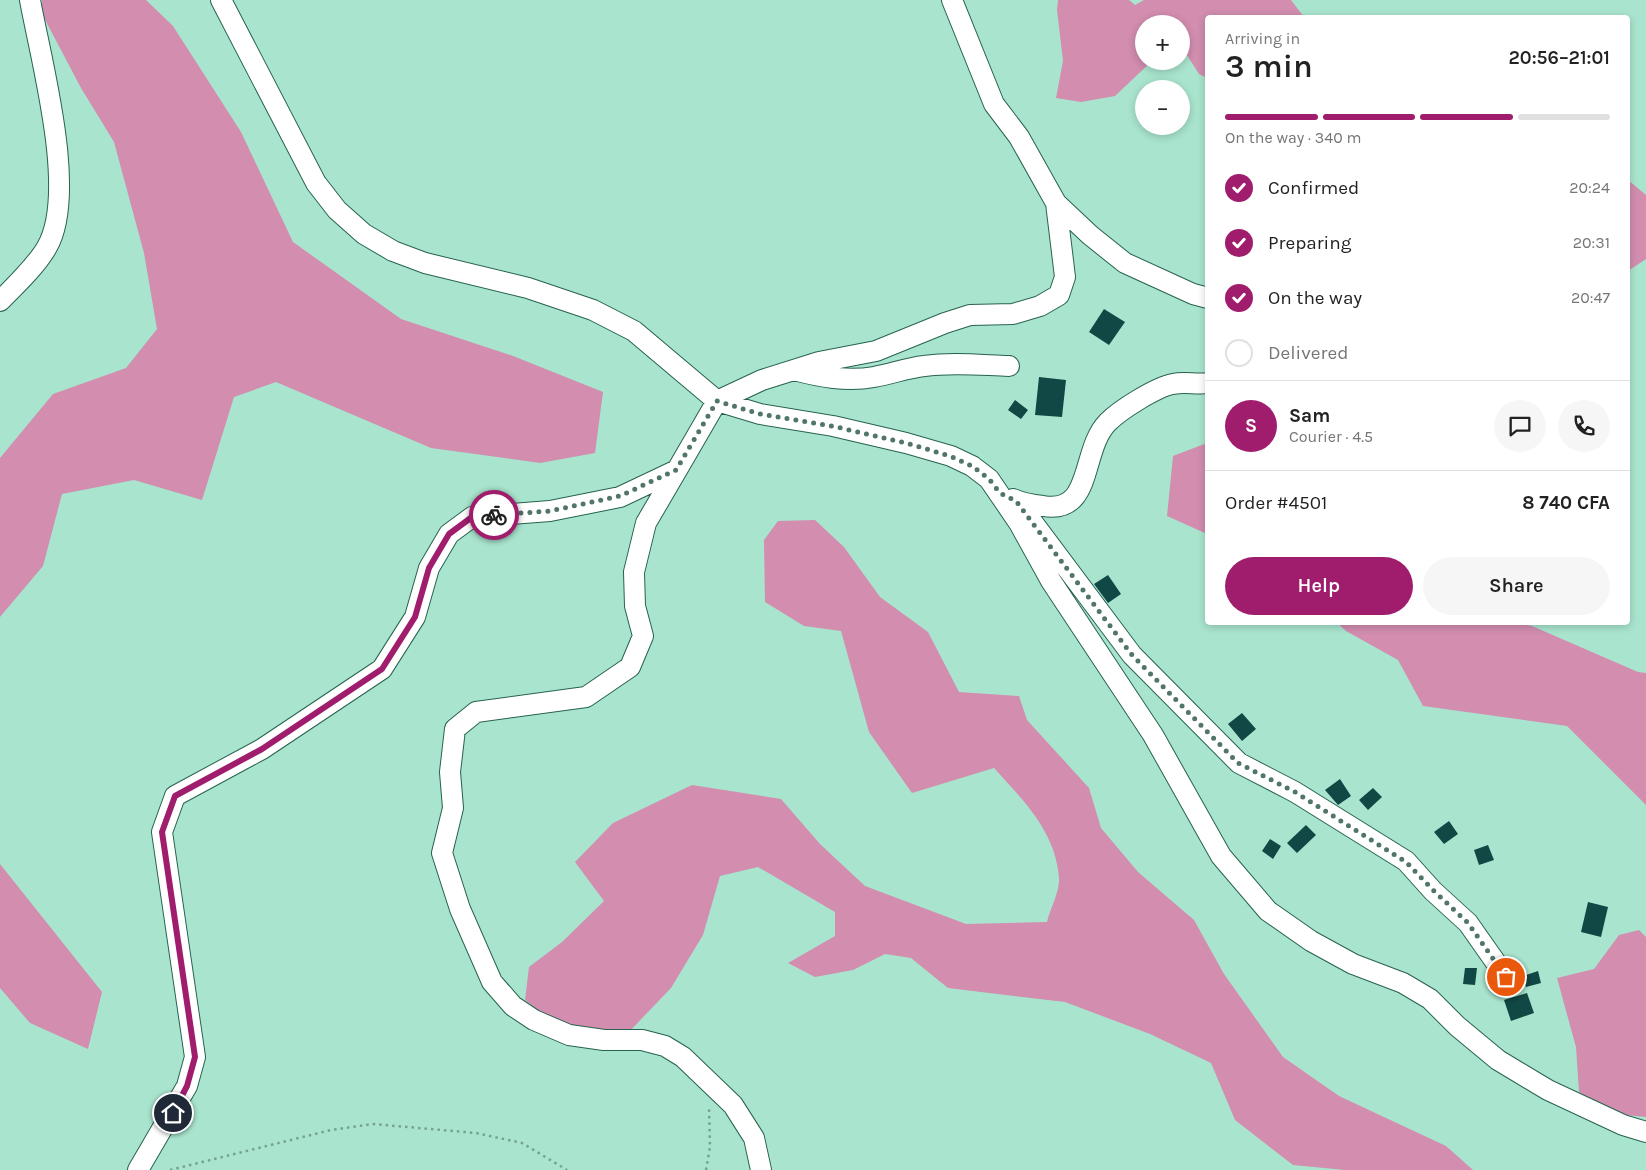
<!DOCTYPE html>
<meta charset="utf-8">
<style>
:root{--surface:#fff;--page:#f6f6f6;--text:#222;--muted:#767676;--line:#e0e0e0;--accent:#a01d6d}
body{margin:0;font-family:Karla,sans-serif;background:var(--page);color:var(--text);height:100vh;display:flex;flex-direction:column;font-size:19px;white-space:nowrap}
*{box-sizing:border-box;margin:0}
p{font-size:16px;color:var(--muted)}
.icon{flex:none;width:28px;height:28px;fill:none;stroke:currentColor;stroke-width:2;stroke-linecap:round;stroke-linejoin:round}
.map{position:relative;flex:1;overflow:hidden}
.panel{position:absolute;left:1205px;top:15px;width:425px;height:610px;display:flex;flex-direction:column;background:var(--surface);border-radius:5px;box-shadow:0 2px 8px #0003}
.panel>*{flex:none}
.fabs{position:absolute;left:1135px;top:15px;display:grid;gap:10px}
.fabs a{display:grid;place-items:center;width:55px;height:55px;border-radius:50%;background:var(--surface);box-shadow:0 2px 8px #0003;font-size:25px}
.pin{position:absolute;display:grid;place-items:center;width:42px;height:42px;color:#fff;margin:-21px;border:2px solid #fff;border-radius:50%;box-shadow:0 1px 5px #0007}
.courier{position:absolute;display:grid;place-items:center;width:50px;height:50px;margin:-25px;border:4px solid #a01d6d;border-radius:50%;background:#fff;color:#222;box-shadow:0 1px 6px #0007}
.overview em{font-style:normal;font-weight:600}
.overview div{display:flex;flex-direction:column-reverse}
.overview{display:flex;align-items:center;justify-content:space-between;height:85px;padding:0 20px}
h1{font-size:32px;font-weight:600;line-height:38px}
.bar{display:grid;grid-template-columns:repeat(4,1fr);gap:8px 5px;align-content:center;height:60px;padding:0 20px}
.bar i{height:6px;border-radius:4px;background:var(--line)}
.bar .active{background:var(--accent)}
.bar p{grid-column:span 4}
.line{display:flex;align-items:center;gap:12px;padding:0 20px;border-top:1px solid var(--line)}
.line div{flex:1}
.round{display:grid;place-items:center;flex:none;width:52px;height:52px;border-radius:26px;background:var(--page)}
ol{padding:0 20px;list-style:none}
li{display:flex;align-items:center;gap:15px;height:55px}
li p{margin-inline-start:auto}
li .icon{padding:5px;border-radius:50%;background:var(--accent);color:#fff;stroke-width:4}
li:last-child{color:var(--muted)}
li i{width:28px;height:28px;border:2px solid var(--line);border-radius:50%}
.action{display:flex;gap:10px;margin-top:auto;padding:10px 20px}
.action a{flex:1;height:58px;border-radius:30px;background:var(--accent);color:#fff;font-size:20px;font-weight:600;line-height:58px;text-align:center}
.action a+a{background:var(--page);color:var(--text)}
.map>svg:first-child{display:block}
.green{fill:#d28daf}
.building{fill:#114744}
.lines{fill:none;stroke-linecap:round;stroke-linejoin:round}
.minor-casing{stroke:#27624f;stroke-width:22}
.path{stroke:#74a291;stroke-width:2.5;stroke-dasharray:2.5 4;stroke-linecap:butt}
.minor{stroke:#fff;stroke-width:20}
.done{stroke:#517668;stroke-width:5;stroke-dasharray:0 9}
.route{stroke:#a01d6d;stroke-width:6}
</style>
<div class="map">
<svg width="1646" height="1170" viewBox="0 0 1646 1170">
<rect width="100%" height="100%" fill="#a9e5ce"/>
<path class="green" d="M42,0H146L173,26L241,132L293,242L401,319L513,356L603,392L595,453L540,463L431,448L276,382L234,397L202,500L134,480L62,494L43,566L0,617V458L53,394L126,368L157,329L144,253L114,142L81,88L42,14Z
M1058,0H1129L1135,5L1144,0H1291L1304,17L1208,18L1207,78L1199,74L1183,49L1181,50V24H1144V61H1152L1115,96L1081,102L1056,98L1063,61L1057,10Z
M1628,180L1646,195V259L1628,271Z
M1207,443V534L1167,516L1173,456Z
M815,520L844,547L880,597L928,632L959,692L1019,696L1027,720L1089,788L1101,828L1138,872L1194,920L1224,974L1283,1057L1339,1096L1446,1146L1473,1170H1345L1293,1165L1235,1120L1211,1063L1150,1034L1065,1002L948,988L911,958L885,954L853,970L815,977L788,963L835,936V912L758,867L720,876L703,935L671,988L626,1035L563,1029L525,1000L529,967L562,942L604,901L575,862L613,823L692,785L781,799L820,844L865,886L966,924L1047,922C1050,909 1060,891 1059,878C1056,832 1023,800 994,768L912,793L869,732L841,631L804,626L765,602L764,540L778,521Z
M1337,623H1519L1532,626L1638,672L1646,673V805L1567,726L1423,706L1398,660L1346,631Z
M0,864L102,992L88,1049L30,1023L0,988Z
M1639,930L1646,937V1117L1614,1114L1579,1092L1576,1047L1557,978L1594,969L1619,935Z"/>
<path class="building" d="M1104,309L1125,322L1109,345L1089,332Z
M1039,377L1066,380L1062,417L1035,415Z
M1015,400L1028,410L1021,419L1008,410Z
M1108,575L1121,594L1108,603L1094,584Z
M1242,713L1256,729L1242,741L1228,724Z
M1340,779L1351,796L1338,805L1325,790Z
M1373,788L1382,797L1368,810L1359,800Z
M1449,821L1458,834L1444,844L1434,832Z
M1306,825L1316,835L1297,853L1287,843Z
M1270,839L1281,846L1273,859L1262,851Z
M1488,845L1494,860L1479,865L1474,850Z
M1588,902L1608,907L1601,937L1581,932Z
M1465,968H1477L1475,985L1463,984Z
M1538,971L1541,983L1526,987L1523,976Z
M1527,993L1534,1013L1511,1021L1504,1000Z"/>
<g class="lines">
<g class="minor-casing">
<path id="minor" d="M221,0L316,183L337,210L364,234L393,251L425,263L528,288L593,310L634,331L717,401L760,414L833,426L906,443L951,456L972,466L989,479L1019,523L1051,581L1153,735L1221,856L1268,911L1311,941L1353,964L1403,983L1430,999L1457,1026L1498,1060L1548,1090L1623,1125L1646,1132
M952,0L994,104L1019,137L1056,203L1090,235L1125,263L1193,294L1208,298
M0,301C15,286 37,265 47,247C78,193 41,61 30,0
M794,370C820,377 847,382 874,377C891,374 907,368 924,366C952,362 980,365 1009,366
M677,470L646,523L634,572L635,606L643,636L630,667L586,697L476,712L455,729L450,772L453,808L442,853L460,909L492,982L513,1006L534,1020L569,1035L604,1040H642L665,1046L683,1057L733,1105L754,1138L761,1170
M1013,499C1022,503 1033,505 1043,506C1094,515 1080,450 1108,422C1120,410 1156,387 1173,384C1185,381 1196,385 1208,383
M1022,508L1132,655L1239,763L1295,792L1406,861L1433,891L1468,923L1506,977
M138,1170L187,1086L195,1057L162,832L175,796L262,749L382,669L415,617L429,568L449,534L472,517L550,511L620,497L677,470L717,401L762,380L819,362L876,351L945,323L970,315L1013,314L1040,306L1059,295L1065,277L1056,203"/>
</g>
<path class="path" d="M170,1170L331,1130L373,1124L476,1133L522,1143L567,1170
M706,1170L710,1147L709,1107"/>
<use href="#minor" class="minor"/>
</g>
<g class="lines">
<path class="done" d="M494,515L550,511L620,496L676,470L717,401L760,414L832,426L906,443L950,456L972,466L989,479L1000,493L1016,501L1132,655L1238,763L1295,792L1406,862L1434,891L1468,923L1506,977"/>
<path class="route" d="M173,1113L187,1086L195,1057L162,832L175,796L262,749L382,669L415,617L429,568L449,534L472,517L494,515"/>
</g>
</svg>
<div class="fabs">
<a>+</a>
<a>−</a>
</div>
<div class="pin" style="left:1506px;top:977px;background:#ea580c"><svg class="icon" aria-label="bag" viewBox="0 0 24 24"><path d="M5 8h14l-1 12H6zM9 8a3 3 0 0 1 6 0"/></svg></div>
<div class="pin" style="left:173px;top:1113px;background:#1f2937"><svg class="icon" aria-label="home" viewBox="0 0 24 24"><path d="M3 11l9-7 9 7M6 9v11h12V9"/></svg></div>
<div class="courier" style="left:494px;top:515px"><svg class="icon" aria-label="bike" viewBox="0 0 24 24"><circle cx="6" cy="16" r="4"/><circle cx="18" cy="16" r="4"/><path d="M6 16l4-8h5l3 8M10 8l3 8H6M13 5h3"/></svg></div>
<section class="panel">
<div class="overview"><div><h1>3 min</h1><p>Arriving in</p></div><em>20:56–21:01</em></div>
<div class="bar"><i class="active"></i><i class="active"></i><i class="active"></i><i></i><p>On the way · 340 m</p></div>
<ol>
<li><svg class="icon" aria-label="check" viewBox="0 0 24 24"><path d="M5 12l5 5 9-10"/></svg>Confirmed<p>20:24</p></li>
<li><svg class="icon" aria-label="check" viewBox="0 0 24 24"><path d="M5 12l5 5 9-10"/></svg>Preparing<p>20:31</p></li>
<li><svg class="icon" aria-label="check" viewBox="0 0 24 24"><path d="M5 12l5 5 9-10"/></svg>On the way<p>20:47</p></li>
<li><i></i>Delivered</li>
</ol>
<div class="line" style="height:90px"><b class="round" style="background:var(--accent);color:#fff">S</b><div><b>Sam</b><p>Courier · 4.5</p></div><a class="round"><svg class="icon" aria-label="chat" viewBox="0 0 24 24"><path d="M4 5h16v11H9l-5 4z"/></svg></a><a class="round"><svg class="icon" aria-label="phone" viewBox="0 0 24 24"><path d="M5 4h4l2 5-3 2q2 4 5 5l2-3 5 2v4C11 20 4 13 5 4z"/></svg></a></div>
<div class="line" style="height:65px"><div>Order #4501</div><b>8 740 CFA</b></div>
<div class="action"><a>Help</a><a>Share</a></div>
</section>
</div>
